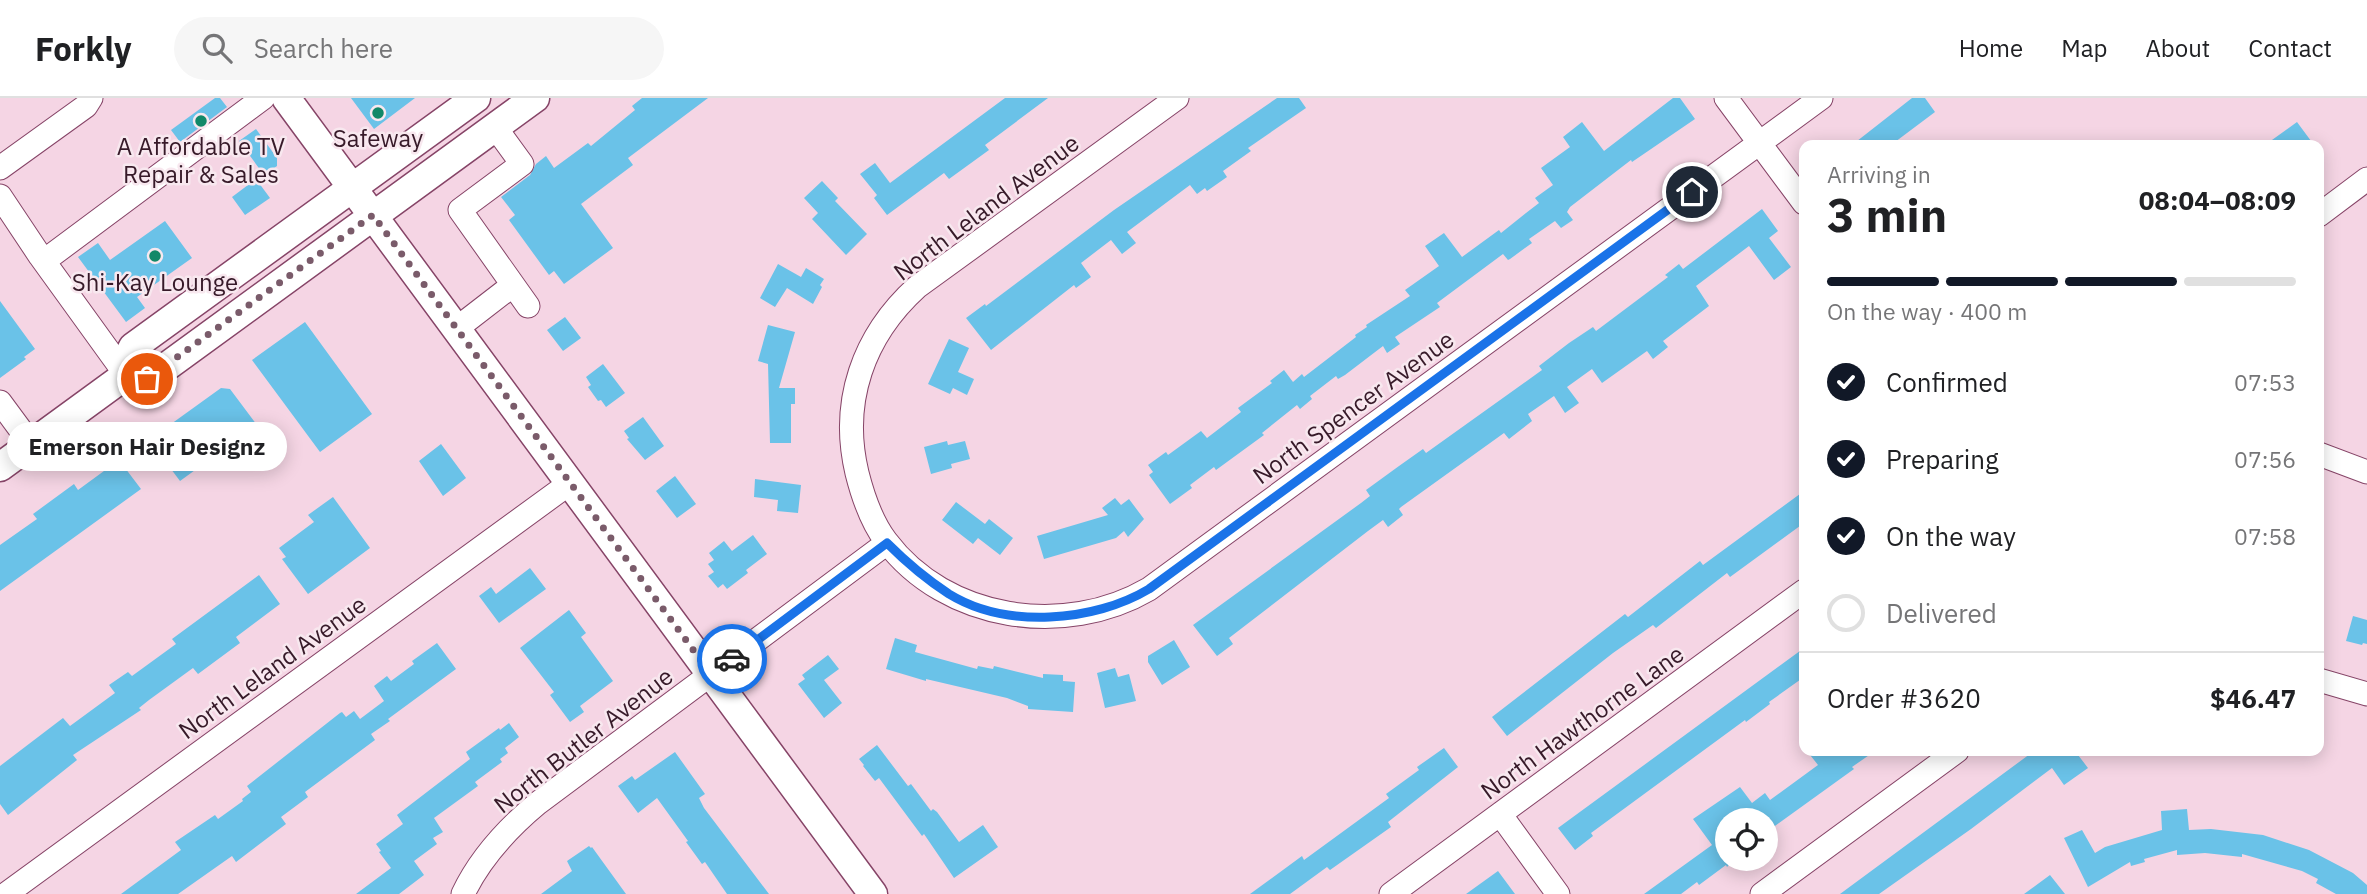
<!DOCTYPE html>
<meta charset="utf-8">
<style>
:root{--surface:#fff;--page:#f6f6f6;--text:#202124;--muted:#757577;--line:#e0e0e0;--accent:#111827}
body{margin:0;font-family:"IBM Plex Sans",sans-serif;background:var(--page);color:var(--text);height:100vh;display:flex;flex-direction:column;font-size:26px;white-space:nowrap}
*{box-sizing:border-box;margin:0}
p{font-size:23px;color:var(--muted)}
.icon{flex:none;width:38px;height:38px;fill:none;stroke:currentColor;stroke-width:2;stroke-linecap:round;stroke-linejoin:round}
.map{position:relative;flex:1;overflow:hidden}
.details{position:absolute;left:1799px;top:42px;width:525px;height:616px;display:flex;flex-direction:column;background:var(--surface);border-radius:14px;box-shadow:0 4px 18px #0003}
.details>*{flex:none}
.buttons{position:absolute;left:1715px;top:710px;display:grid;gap:14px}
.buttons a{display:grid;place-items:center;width:63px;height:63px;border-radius:50%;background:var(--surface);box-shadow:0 4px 18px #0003;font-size:35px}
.pin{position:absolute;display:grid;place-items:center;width:60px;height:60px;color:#fff;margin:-30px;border:4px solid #fff;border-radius:50%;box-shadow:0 2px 7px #0007}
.courier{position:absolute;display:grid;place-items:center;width:70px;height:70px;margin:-35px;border:5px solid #1a73e8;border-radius:50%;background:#fff;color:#222;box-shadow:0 2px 9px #0007}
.bubble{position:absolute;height:49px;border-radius:24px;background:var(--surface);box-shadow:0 4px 18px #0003;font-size:23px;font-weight:700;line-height:49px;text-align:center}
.overview em{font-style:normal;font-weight:700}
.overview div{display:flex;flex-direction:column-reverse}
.overview{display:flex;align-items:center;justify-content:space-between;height:119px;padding:0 28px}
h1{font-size:46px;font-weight:700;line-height:52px}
.bar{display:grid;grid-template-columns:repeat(4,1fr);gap:10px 7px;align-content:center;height:84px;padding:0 28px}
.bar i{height:9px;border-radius:5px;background:var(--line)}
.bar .selected{background:var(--accent)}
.bar p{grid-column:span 4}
.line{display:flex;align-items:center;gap:18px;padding:0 28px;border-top:2px solid var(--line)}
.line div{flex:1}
ol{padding:0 28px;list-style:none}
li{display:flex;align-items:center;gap:21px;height:77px}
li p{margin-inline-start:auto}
li .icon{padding:7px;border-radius:50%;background:var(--accent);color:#fff;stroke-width:4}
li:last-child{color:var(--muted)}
li i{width:38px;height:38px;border:4px solid var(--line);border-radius:50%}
header{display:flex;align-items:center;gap:42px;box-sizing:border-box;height:98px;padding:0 35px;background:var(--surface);border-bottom:2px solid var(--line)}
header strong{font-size:33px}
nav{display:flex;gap:38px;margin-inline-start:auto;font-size:24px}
.search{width:490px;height:63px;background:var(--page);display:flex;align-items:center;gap:18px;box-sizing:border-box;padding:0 24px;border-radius:38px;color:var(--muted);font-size:26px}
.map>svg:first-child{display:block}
.building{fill:#6ac2e8}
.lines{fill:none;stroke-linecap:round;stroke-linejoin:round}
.minor-casing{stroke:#864467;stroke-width:25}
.major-casing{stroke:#864467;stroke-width:31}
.minor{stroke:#fff;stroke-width:23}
.major{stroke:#fff;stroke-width:28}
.done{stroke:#7a5b6a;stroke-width:7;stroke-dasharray:0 12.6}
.route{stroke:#1a73e8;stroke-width:9}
.poi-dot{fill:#118868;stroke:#f8e8ef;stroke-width:2.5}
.labels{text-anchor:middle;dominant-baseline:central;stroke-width:5;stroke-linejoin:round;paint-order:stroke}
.poi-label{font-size:24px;fill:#371a29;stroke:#f8e8ef}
.street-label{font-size:24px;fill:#371a29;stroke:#f8e8ef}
</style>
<header>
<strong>Forkly</strong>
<div class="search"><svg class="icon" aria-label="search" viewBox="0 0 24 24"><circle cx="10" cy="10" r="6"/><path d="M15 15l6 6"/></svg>Search here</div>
<nav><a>Home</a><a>Map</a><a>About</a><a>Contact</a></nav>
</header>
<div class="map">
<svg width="2367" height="796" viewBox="0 0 2367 796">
<rect width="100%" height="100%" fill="#f5d5e4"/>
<path class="building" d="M215,0H220L227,9L180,44L171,32Z
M351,0H415L374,31Z
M642,0H708L628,60L633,67L581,106L613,150L564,186L554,173L549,177L509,122L515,117L501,99L530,77L536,66L546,58L554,70L588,45L591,48L635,12L632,8Z
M1005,0H1048L985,47L989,52L949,81L944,75L887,117L874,100L877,97L860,76L875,65L890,85Z
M1277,0H1299L1306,10L1248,50L1251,53L1223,73L1227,79L1207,93L1205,90L1197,96L1190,87L1127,134L1136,145L1122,156L1111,142L1081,165L1091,179L1076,190L1074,187L991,252L966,220L985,206L986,208L1114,112Z
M1673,0H1680L1695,21L1632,64L1631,62L1570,109L1567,114L1573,122L1561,130L1555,123L1529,141L1532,145L1510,161L1508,162L1503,156L1437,205L1440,209L1395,239L1400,246L1387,255L1383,248L1345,277L1338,281L1336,278L1310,298L1312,301L1300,311L1297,307L1262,335L1264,337L1216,372L1214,369L1190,387L1192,390L1170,406L1149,377L1153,374L1148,367L1166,354L1168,357L1201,333L1207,340L1241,314L1238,310L1272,285L1270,283L1284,272L1293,284L1302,276L1304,279L1356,239L1355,237L1367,229L1366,227L1410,198L1405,192L1439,168L1425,148L1444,135L1462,159L1499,132L1501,135L1526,115L1539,105L1535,100L1553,87L1541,70L1570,49L1563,39L1582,24L1604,53Z
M1912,0H1925L1935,14L1891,47H1852Z
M2297,24L2314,47H2265Z
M256,31L277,60V68L264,77L239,43Z
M256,81L270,100L245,117L232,99Z
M822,83L838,100L835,103L867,136L846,157L812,121L818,115L804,100Z
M1762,111L1778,133L1769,140L1791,169L1774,182L1749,148L1696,188L1709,208L1663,243L1668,249L1653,261L1647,253L1602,285L1592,271L1567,289L1579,305L1565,315L1554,298L1528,316L1532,323L1509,341L1504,335L1401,409L1399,411L1403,417L1388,429L1383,422L1368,433L1229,540L1233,546L1217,558L1193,527L1361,405L1370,398L1366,392L1399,368L1423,351L1426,355L1542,272L1539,268L1569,245L1593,229L1596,233L1668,179L1665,177L1679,166L1683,171Z
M165,123L192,160L137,199L145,210L126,224L78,159L98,145L110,162Z
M778,166L801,179L806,170L824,181L820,187L822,189L813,206L787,190L775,209L760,200Z
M0,203L35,251L24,259L26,261L0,280Z
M565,219L581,240L563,253L547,232Z
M305,224L372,316L320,354L252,262Z
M768,227L795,234L779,290H795V306H791V345H770L768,266L758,263Z
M949,241L969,250L958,274L974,281L967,297L953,290L950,296L928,286Z
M603,266L625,295L606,309L601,302L598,303L588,289L591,287L586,279Z
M221,290L230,291L257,327L180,383L153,347V339Z
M643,319L664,348L645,362L627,341L629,340L624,333Z
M947,343L948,347L965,343L970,361L951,366L952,370L931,376L924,349Z
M441,346L466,380L443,398L419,363Z
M119,362L141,391L0,493V447L37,421L33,416L74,386L78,392Z
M675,378L696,406L677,420L656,393Z
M755,381L801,387L798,415L777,413L778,402L754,399Z
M1804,393V425L1730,479L1727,475L1656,530L1653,527L1613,555L1507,638L1492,619L1625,516L1628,519L1700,463L1703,467Z
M333,399L370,450L308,496L282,461L286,459L279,450L314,424L308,417Z
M1115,400L1121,407L1129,401L1144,421L1128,439L1124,433L1116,440L1044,461L1037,438L1108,417L1102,410Z
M956,404L985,426L989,421L1013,440L1000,457L978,440L973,446L942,422Z
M753,437L767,456L746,472L748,475L727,491L723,486L718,490L708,478L714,474L708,466L714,462L709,455L724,443L732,453Z
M530,470L546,491L499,525L479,498L491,489L496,496Z
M259,477L280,506L236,539L240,545L198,576L193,570L149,602L139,610L141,612L73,657L77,662L8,717L0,706V668L63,620L70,628L115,595L109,587L128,574L132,578L176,546L172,541Z
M569,512L586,535L581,539L613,583L580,608L584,614L570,624L550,597L554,594L520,550Z
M2353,518L2367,522V546L2363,545L2362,547L2346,543Z
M895,540L917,547L915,554L977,571L978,568L993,571L994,568L1043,580V576L1063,577V583L1075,584L1073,614L1028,611V608L1007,600L926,581V583L886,571Z
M1174,542L1190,569L1162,587L1148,564V558Z
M437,545L456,571L388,621L390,623L371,636L375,642L305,694L308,699L281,719L286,726L236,764L232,758L178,796H121L181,752L175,744L215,717L218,721L243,703L242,701L251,694L247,688L340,615L342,614L346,619L354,613L360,621L384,603L374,588L387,578L391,583L414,566L412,563Z
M1804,550V579L1769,604L1770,606L1746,624L1745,622L1591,735L1593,738L1575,752L1558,730Z
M828,557L839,571L824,582L842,605L824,620L798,586L805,581L802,577Z
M1115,570L1118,579L1129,576L1136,603L1105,610L1097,575Z
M509,625L519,639L505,650L508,655L500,661L502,664L475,684L478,688L434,720L443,734L433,740L437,746L414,763L424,777L399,796H356L391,770L379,754L381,753L376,746L403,726L397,717L470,661L466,654L499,630L500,632Z
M877,647L908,688L911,686L931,713L933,711L937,714L959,744L983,727L998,749L954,780L924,736L922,738L879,680L875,683L863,668L864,667L859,661Z
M1444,650L1458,669L1388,724L1391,729L1330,772L1327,769L1290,796H1250L1302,758L1304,762L1389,700L1386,696L1419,672L1417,669Z
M1807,653H1875L1852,669L1854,671L1768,733L1766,723H1727V761H1734L1727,769L1726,767L1699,787L1697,784L1681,796H1644L1712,747L1693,721L1740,689L1752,705L1765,695L1770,702L1818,667Z
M2034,653H2075L2088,670L2064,687L2052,670L1971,731L1879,796H1840Z
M675,654L705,696L699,700L704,710L769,796H727L705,764L702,766L686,744L688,743L657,700L638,715L618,688L632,678L635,682Z
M2187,711L2189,732L2211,731L2263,737L2309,752L2353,775L2367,787V796H2336L2316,785L2318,781L2302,773L2242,756V759L2205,755L2177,757V752L2144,761L2145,764L2131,768L2130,764L2088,789L2064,740L2082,732L2095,755L2105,749L2162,732L2161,713Z
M589,748L591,750L592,749L626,796H541L572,773L567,763Z
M1498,773L1515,796H1466Z
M2050,777L2065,796H2024Z"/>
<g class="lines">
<g class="minor-casing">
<path id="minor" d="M1177,0L917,189C863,238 840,304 857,375C863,399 871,423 886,443C946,523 1065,540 1149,491L1821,0
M1726,0L1804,105
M495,29L522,66L460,112L528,208
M0,70L86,8L91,0
M0,98L40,158L126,277
M2319,117L2367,81
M44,163L263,0
M456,231L513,187
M0,304L31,346
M2319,356L2367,374
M2319,582L2367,596
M1500,716L1558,796
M6,796L570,385
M463,796C480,760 508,730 538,705L887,445
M1391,796L1804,493
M1762,796L1957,653"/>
</g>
<g class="major-casing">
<path id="major" d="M286,0L873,796
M126,277L140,281L155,277L535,0
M126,277L127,261L133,249L476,0
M0,369L126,277"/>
</g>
<use href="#minor" class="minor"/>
<use href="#major" class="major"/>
</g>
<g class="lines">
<path class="done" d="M147,281L373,117L711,576L732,561"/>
<path class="route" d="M732,561L887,445C907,465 926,481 949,496C1006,531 1094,524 1149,491L1692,94"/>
</g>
<g class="poi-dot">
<circle cx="378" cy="15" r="7"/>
<circle cx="201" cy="23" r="7"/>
<circle cx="155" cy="158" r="7"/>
</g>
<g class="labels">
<g class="poi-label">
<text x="378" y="40">Safeway</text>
<text x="201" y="48">A Affordable TV<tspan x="201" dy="28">Repair &amp; Sales</tspan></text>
<text x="155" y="184">Shi-Kay Lounge</text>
</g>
<g class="street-label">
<text transform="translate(986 109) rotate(-37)">North Leland Avenue</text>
<text transform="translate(1353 309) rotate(-36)">North Spencer Avenue</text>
<text transform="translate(272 569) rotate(-36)">North Leland Avenue</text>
<text transform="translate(1582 624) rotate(-36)">North Hawthorne Lane</text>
<text transform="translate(583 642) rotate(-38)">North Butler Avenue</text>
</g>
</g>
</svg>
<div class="buttons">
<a><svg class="icon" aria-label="locate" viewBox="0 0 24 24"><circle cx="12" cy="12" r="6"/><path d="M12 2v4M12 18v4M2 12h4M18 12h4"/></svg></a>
</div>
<div class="pin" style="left:147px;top:281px;background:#ea580c"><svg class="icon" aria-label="bag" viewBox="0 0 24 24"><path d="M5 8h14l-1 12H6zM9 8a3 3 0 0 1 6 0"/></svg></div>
<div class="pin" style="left:1692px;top:94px;background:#1f2937"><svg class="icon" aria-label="home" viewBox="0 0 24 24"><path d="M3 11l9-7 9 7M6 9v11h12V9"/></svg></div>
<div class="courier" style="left:732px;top:561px"><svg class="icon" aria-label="car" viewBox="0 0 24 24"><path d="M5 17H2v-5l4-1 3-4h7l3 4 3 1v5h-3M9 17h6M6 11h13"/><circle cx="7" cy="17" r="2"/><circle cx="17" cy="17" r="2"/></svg></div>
<div class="bubble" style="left:7px;top:324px;width:280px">Emerson Hair Designz</div>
<section class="details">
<div class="overview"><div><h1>3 min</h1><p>Arriving in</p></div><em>08:04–08:09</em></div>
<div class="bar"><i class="selected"></i><i class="selected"></i><i class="selected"></i><i></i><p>On the way · 400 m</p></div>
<ol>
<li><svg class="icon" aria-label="check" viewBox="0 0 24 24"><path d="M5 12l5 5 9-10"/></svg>Confirmed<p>07:53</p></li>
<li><svg class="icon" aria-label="check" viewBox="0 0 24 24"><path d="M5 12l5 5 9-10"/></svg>Preparing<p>07:56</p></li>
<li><svg class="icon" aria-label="check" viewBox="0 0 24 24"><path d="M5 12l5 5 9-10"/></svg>On the way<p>07:58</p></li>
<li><i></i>Delivered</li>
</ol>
<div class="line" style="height:91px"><div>Order #3620</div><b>$46.47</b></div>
</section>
</div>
